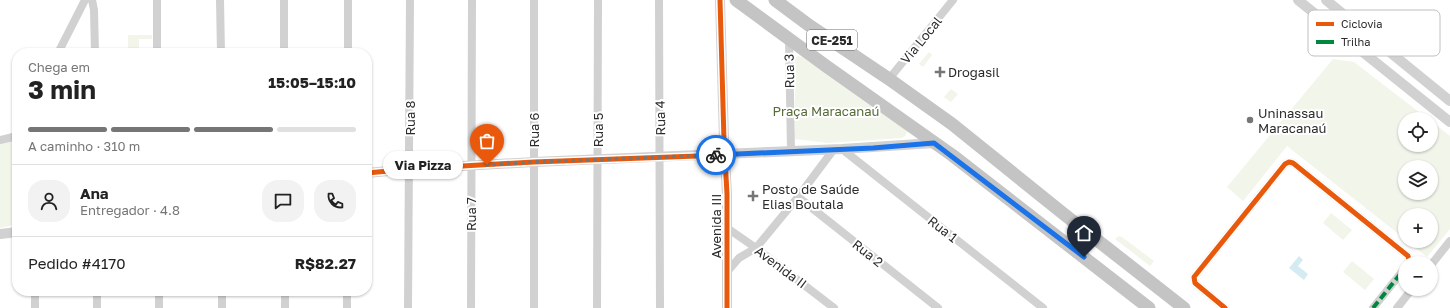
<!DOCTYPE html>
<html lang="pt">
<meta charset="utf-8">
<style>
:root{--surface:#fff;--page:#f2f2f2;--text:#222;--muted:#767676;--line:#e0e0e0;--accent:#767676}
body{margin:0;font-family:"Golos Text",sans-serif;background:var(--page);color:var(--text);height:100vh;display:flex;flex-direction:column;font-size:15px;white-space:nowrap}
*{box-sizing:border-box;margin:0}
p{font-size:13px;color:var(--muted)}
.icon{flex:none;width:22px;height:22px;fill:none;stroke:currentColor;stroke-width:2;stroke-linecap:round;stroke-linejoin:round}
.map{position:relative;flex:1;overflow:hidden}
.side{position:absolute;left:12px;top:48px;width:360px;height:248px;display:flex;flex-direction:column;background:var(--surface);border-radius:16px;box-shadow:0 1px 3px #0004}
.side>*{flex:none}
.controls{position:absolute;left:1398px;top:112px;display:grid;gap:8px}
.controls a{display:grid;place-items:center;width:40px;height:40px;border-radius:50%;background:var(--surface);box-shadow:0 1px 3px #0004;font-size:20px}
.pin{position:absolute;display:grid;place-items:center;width:34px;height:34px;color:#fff;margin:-41px -17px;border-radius:50% 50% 50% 0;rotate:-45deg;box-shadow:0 0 4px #0007}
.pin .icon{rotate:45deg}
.courier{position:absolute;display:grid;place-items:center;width:40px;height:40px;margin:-20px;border:3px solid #1a73e8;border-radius:50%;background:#fff;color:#222;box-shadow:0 1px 5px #0007}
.bubble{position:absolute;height:28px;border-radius:14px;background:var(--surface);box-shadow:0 1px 3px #0004;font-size:13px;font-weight:700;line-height:28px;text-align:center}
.headline em{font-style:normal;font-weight:700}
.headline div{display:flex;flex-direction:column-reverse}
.headline{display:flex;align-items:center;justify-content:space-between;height:68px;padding:0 16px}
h1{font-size:26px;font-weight:700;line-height:30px}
.bar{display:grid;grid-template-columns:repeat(4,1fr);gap:6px 4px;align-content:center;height:48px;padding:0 16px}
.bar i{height:5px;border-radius:3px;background:var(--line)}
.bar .on{background:var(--accent)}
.bar p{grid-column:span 4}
.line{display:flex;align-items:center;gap:10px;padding:0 16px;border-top:1px solid var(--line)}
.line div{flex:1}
.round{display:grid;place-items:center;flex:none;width:42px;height:42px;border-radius:16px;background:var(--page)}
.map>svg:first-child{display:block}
.green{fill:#f1f5ea;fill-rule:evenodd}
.water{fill:#d5ebf2}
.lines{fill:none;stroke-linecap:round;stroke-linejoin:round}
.minor{stroke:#d1d1d1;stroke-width:8}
.tertiary{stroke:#d1d1d1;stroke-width:10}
.primary{stroke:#c4c4c4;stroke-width:13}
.quiet{stroke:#00873e;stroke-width:4;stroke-dasharray:8 4;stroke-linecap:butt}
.cycleway-casing{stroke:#fff;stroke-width:8}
.cycleway{stroke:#e8590c;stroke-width:5}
.done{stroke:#767676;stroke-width:4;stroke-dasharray:0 7.2}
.route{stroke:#1a73e8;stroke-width:5}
.poi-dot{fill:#767676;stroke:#fff;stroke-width:1.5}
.labels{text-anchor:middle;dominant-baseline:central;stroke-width:4;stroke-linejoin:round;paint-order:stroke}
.shield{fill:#fff;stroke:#6b6b6b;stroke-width:1}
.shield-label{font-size:12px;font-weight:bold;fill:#2c2c2c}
.street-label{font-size:13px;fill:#2c2c2c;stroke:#fff}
.poi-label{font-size:13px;fill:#2c2c2c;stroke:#fff;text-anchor:start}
.park-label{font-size:13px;fill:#566b37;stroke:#fff}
.key{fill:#fff;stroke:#c0c0c0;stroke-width:1}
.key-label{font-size:11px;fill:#2c2c2c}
</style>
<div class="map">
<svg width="1450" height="308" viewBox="0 0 1450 308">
<rect width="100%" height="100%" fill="#fff"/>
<path class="green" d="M128,35H152V39H139V49H128Z
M929,52L932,55L923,67L919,64Z
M797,56L802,57L905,128L907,132L905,136L902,138L827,143L795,139V60Z
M1333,59L1354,62L1428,119H1405V145H1431V121L1450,136V229L1427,257L1407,241H1431V215H1405V239L1287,146L1243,201L1227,187ZM1405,167H1431V193H1405Z
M951,89L958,94L951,102L944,97Z
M17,139V224L0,228V143Z
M1331,213L1352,230L1343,240L1323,223Z
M1119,236L1122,237L1154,261L1150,266L1115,239Z
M1352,261L1374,279L1365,290L1343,272Z"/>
<path class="water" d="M1299,256L1303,260L1298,266L1308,274L1304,280L1289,268Z"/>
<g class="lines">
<path class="minor" d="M92,0L94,10L95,53
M157,0V53
M220,0L221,53
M284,0V53
M659,0L660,308
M789,39L791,151
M58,53L85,0
M348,53V0
M889,79L953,0
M0,140L17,136
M842,149L1043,308
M798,197L938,308
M727,228L756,248L834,308
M1431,265L1450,241
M727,272L739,258L756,248L798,197L834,149
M35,291V308
M159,291V308
M285,291V308
M97,308V291
M222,308V291
M347,308V291
M408,308L410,0
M471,308L472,0
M534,308V0
M597,308L598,0
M1225,308L1195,283L1194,277L1285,164L1289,162L1293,163L1408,256L1409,260L1408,263
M1373,308L1405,268
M1397,308L1412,289"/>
<path class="tertiary" d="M720,0L724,140L727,194V308
M1298,0L1450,122
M1326,0L1450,101
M367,173L410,169L534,162L842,149L934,143
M0,234L17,232"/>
<path class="primary" d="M736,0L826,66L952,155L1149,308
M775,0L810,26L889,79L952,124L1065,215L1184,308"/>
<path class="quiet" d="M1373,308L1405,268"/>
<g class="cycleway-casing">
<path id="cycleway" d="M720,0L724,140L727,194V308
M367,173L410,169L534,162L725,155
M1225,308L1195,283L1194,277L1285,164L1289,162L1293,163L1408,256L1409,260L1408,263"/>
</g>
<use href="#cycleway" class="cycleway"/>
</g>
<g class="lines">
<path class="done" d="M487,165L534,162L716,155"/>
<path class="route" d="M716,155L873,148L934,143L1084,257"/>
</g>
<g class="poi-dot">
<path d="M938 66h4v4h4v4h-4v4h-4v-4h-4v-4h4z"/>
<circle cx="1250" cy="120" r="4"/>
<path d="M751 190h4v4h4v4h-4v4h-4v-4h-4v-4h4z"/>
</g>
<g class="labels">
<rect class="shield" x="807" y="30" width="50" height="20" rx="3"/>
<g class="shield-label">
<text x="832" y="40">CE-251</text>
</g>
<g class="street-label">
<text transform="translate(921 40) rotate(-51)">Via Local</text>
<text transform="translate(789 71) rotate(-91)">Rua 3</text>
<text transform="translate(410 118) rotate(-90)">Rua 8</text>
<text transform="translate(660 118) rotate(-91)">Rua 4</text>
<text transform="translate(534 130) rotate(-90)">Rua 6</text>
<text transform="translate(598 130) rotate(-90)">Rua 5</text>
<text transform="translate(471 214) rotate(-90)">Rua 7</text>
<text transform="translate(716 226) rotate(-90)">Avenida III</text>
<text transform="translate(943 229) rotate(38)">Rua 1</text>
<text transform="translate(868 253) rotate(38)">Rua 2</text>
<text transform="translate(781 267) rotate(37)">Avenida II</text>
</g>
<g class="poi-label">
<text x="948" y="72">Drogasil</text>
<text x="1258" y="113">Uninassau<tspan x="1258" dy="15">Maracanaú</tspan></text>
<text x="762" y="189">Posto de Saúde<tspan x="762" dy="15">Elias Boutala</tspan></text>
</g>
<g class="park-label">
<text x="826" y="111">Praça Maracanaú</text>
</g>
</g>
<rect x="1308" y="10" width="132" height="46" rx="6" class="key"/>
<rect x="1316" y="22" width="18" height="4" fill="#e8590c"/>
<rect x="1316" y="40" width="18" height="4" fill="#00873e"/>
<g class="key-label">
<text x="1341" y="28">Ciclovia</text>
<text x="1341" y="46">Trilha</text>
</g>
</svg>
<div class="controls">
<a><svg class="icon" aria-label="locate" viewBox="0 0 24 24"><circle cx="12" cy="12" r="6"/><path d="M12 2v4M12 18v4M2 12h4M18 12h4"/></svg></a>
<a><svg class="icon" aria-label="layers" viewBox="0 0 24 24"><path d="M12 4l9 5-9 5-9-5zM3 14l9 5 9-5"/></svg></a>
<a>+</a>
<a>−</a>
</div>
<div class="pin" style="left:487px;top:165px;background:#ea580c"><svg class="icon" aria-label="bag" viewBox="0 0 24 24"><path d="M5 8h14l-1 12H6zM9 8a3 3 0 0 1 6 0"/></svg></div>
<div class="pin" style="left:1084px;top:257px;background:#1f2937"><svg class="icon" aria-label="home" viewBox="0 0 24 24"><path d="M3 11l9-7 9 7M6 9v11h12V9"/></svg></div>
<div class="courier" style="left:716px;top:155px"><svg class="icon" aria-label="bike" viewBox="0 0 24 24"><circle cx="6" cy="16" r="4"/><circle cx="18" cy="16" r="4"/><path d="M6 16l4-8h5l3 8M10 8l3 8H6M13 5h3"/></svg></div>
<div class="bubble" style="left:383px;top:151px;width:80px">Via Pizza</div>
<section class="side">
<div class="headline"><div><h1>3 min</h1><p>Chega em</p></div><em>15:05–15:10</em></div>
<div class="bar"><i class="on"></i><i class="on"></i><i class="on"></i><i></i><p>A caminho · 310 m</p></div>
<div class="line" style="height:72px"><a class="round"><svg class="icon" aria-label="person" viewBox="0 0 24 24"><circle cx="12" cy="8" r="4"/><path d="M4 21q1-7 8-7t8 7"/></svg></a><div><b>Ana</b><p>Entregador · 4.8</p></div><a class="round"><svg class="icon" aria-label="chat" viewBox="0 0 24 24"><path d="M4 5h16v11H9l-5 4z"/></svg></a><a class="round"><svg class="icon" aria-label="phone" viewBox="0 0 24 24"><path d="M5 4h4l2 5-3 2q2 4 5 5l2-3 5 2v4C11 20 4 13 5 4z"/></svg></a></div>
<div class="line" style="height:52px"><div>Pedido #4170</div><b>R$82.27</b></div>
</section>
</div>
